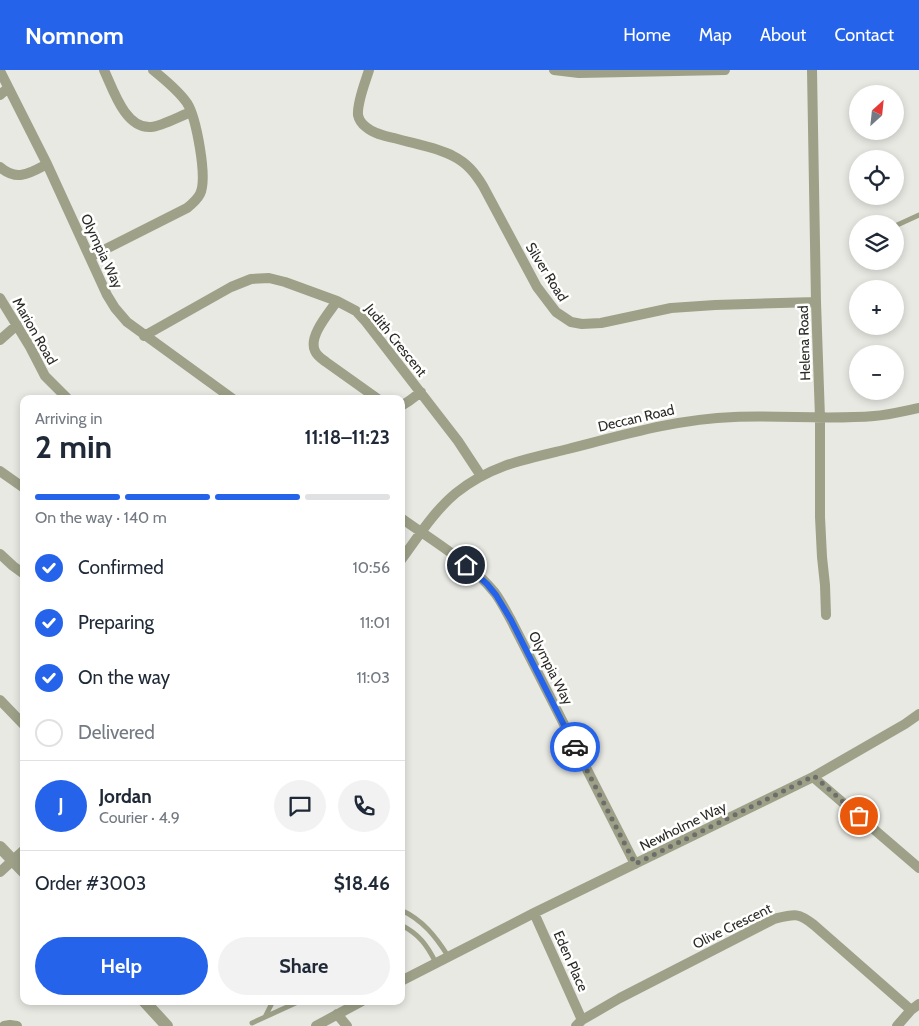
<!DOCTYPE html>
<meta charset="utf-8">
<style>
:root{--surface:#fff;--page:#f2f2f3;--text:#1f2937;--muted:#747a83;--line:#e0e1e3;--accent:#2563eb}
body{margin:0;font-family:Cabin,sans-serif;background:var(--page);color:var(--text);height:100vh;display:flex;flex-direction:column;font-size:19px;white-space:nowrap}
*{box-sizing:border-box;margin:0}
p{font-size:16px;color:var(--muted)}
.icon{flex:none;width:28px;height:28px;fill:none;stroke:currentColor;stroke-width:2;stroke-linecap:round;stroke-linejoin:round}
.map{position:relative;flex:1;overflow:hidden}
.sheet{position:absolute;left:20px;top:325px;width:385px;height:610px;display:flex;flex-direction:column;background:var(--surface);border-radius:10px;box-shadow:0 2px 8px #0003}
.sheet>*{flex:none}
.needle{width:32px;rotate:27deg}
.tools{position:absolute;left:849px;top:15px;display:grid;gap:10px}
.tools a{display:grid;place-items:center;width:55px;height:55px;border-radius:50%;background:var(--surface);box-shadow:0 2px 8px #0003;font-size:25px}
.pin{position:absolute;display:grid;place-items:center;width:42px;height:42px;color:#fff;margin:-21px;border:2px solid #fff;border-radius:50%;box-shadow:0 1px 5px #0007}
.courier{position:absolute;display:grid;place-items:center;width:50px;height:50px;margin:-25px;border:4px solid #2563eb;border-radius:50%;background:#fff;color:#222;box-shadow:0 1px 6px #0007}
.overview em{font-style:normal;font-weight:700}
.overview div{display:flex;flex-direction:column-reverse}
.overview{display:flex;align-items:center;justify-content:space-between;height:85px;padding:0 15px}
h1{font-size:32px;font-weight:700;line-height:38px}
.bar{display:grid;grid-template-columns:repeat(4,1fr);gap:8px 5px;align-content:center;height:60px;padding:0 15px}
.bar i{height:6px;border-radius:4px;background:var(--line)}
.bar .selected{background:var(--accent)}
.bar p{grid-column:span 4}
.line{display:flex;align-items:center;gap:12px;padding:0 15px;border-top:1px solid var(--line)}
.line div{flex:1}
.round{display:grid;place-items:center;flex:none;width:52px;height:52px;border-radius:26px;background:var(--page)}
ol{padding:0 15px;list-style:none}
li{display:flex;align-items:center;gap:15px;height:55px}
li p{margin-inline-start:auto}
li .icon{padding:5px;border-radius:50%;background:var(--accent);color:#fff;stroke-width:4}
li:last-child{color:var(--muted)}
li i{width:28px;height:28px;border:2px solid var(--line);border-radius:50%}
.action{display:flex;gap:10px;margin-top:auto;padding:10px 15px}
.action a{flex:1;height:58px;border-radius:30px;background:var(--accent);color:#fff;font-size:20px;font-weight:700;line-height:58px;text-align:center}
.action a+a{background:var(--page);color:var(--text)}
header{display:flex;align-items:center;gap:30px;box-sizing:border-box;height:70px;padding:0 25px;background:var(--accent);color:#fff}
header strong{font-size:24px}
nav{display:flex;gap:28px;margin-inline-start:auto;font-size:18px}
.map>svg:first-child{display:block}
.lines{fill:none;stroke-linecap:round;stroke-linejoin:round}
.service{stroke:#9ea188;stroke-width:5}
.minor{stroke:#9ea188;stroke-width:10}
.tertiary{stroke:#9ea188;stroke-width:12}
.done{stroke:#6c6e69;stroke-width:5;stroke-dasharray:0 9}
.route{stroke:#2563eb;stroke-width:6}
.labels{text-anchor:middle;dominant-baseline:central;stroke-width:5;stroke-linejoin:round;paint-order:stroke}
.street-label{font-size:14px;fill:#2a2b28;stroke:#fffffe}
</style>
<header>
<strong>Nomnom</strong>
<nav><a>Home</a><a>Map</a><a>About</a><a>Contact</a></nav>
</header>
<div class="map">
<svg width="919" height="956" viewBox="0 0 919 956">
<rect width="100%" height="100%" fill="#e8e9e3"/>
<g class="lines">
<path class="service" d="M895,156L919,145
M401,840C423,850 436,867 448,886
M401,855C419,864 427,875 436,893
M265,947L273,931
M252,953L300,931"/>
<path class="minor" d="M104,0C113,19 125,59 151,57C162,56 180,46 191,42
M369,0C365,13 357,32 358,45C359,50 362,54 366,57C374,64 385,66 394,68C414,74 436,77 453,86C467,93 475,103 483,116L537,217L556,242L571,252L582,254L601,253L671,238L715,235L816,232
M554,0L579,3L725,0
M812,0L816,232L820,348V447L822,487L825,515L826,545
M0,1L47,94L107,225L115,238L127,252L233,329
M0,25L8,18
M0,97C17,112 30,103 47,94
M90,187L187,138C192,134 197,130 200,124C208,108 196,47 187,33C178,20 165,10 153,0
M0,228L30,277L45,306L68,329
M337,231C329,243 308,266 315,281C317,286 322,289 326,292L378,329
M144,266L231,217L251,209L269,208L285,212L337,231L356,241L366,252L458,371L481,406
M0,270L17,255
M401,336L409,331L421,322
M0,401L24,418
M401,448C433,471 470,492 495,523C501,531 506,541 511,550L635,794
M0,484L13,496L24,504
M401,490C418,467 434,441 456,423C491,395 526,389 568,379C623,365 677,349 734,347C781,345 828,350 874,346C889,345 904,341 919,338
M0,630L24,655
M813,707L919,798
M0,802L24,780
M534,843L582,950
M401,911L534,843L813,707L905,654L919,644
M337,944L347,956
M4,956L10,955L17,956
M316,956L362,931
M576,956L582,950L620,928L774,849C794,844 798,842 814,855L911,940
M897,956L911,940L919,934"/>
<path class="tertiary" d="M0,777L24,802
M144,931L167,956"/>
</g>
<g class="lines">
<path class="done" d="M575,677L635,794L814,706L859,746"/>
<path class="route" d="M466,495L487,514L496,525L511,550L575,677"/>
</g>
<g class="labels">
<g class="street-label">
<text transform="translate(102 181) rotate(65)">Olympia Way</text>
<text transform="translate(547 202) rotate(58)">Silver Road</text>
<text transform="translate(35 261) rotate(60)">Marion Road</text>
<text transform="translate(396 270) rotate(51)">Judith Crescent</text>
<text transform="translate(804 273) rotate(-92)">Helena Road</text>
<text transform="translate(636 348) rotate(-13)">Deccan Road</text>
<text transform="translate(551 598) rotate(63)">Olympia Way</text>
<text transform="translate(683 756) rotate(-26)">Newholme Way</text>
<text transform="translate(732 856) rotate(-26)">Olive Crescent</text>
<text transform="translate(571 891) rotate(66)">Eden Place</text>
</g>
</g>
</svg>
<div class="tools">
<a><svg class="needle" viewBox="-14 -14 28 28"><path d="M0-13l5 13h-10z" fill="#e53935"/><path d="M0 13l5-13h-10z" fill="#747a83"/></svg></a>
<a><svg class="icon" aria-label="locate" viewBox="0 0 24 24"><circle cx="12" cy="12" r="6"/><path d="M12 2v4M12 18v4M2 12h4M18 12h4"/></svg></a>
<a><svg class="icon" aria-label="layers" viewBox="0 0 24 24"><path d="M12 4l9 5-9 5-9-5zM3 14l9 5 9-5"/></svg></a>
<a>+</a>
<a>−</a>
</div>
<div class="pin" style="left:859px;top:746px;background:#ea580c"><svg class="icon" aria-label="bag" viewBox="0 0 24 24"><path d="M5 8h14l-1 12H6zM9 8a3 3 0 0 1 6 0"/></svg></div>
<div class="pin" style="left:466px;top:495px;background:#1f2937"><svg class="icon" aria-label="home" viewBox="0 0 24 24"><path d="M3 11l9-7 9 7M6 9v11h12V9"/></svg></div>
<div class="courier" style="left:575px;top:677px"><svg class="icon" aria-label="car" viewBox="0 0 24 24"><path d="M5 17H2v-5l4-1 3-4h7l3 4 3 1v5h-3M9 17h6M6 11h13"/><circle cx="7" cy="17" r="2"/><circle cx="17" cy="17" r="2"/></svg></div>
<section class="sheet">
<div class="overview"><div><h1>2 min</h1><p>Arriving in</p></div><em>11:18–11:23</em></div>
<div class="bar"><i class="selected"></i><i class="selected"></i><i class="selected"></i><i></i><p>On the way · 140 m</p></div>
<ol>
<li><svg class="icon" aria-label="check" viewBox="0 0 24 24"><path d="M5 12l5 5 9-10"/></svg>Confirmed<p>10:56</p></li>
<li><svg class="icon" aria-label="check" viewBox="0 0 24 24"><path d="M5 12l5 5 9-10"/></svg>Preparing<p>11:01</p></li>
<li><svg class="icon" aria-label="check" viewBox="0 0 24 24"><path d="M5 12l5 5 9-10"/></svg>On the way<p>11:03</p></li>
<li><i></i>Delivered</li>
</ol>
<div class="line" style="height:90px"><b class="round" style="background:var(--accent);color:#fff">J</b><div><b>Jordan</b><p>Courier · 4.9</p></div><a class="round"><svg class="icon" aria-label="chat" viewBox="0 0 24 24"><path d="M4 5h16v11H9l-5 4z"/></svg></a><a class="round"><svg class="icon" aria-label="phone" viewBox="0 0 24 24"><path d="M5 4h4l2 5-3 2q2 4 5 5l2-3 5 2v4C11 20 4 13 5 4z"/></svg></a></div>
<div class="line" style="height:65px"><div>Order #3003</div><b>$18.46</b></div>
<div class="action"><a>Help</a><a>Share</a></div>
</section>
</div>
